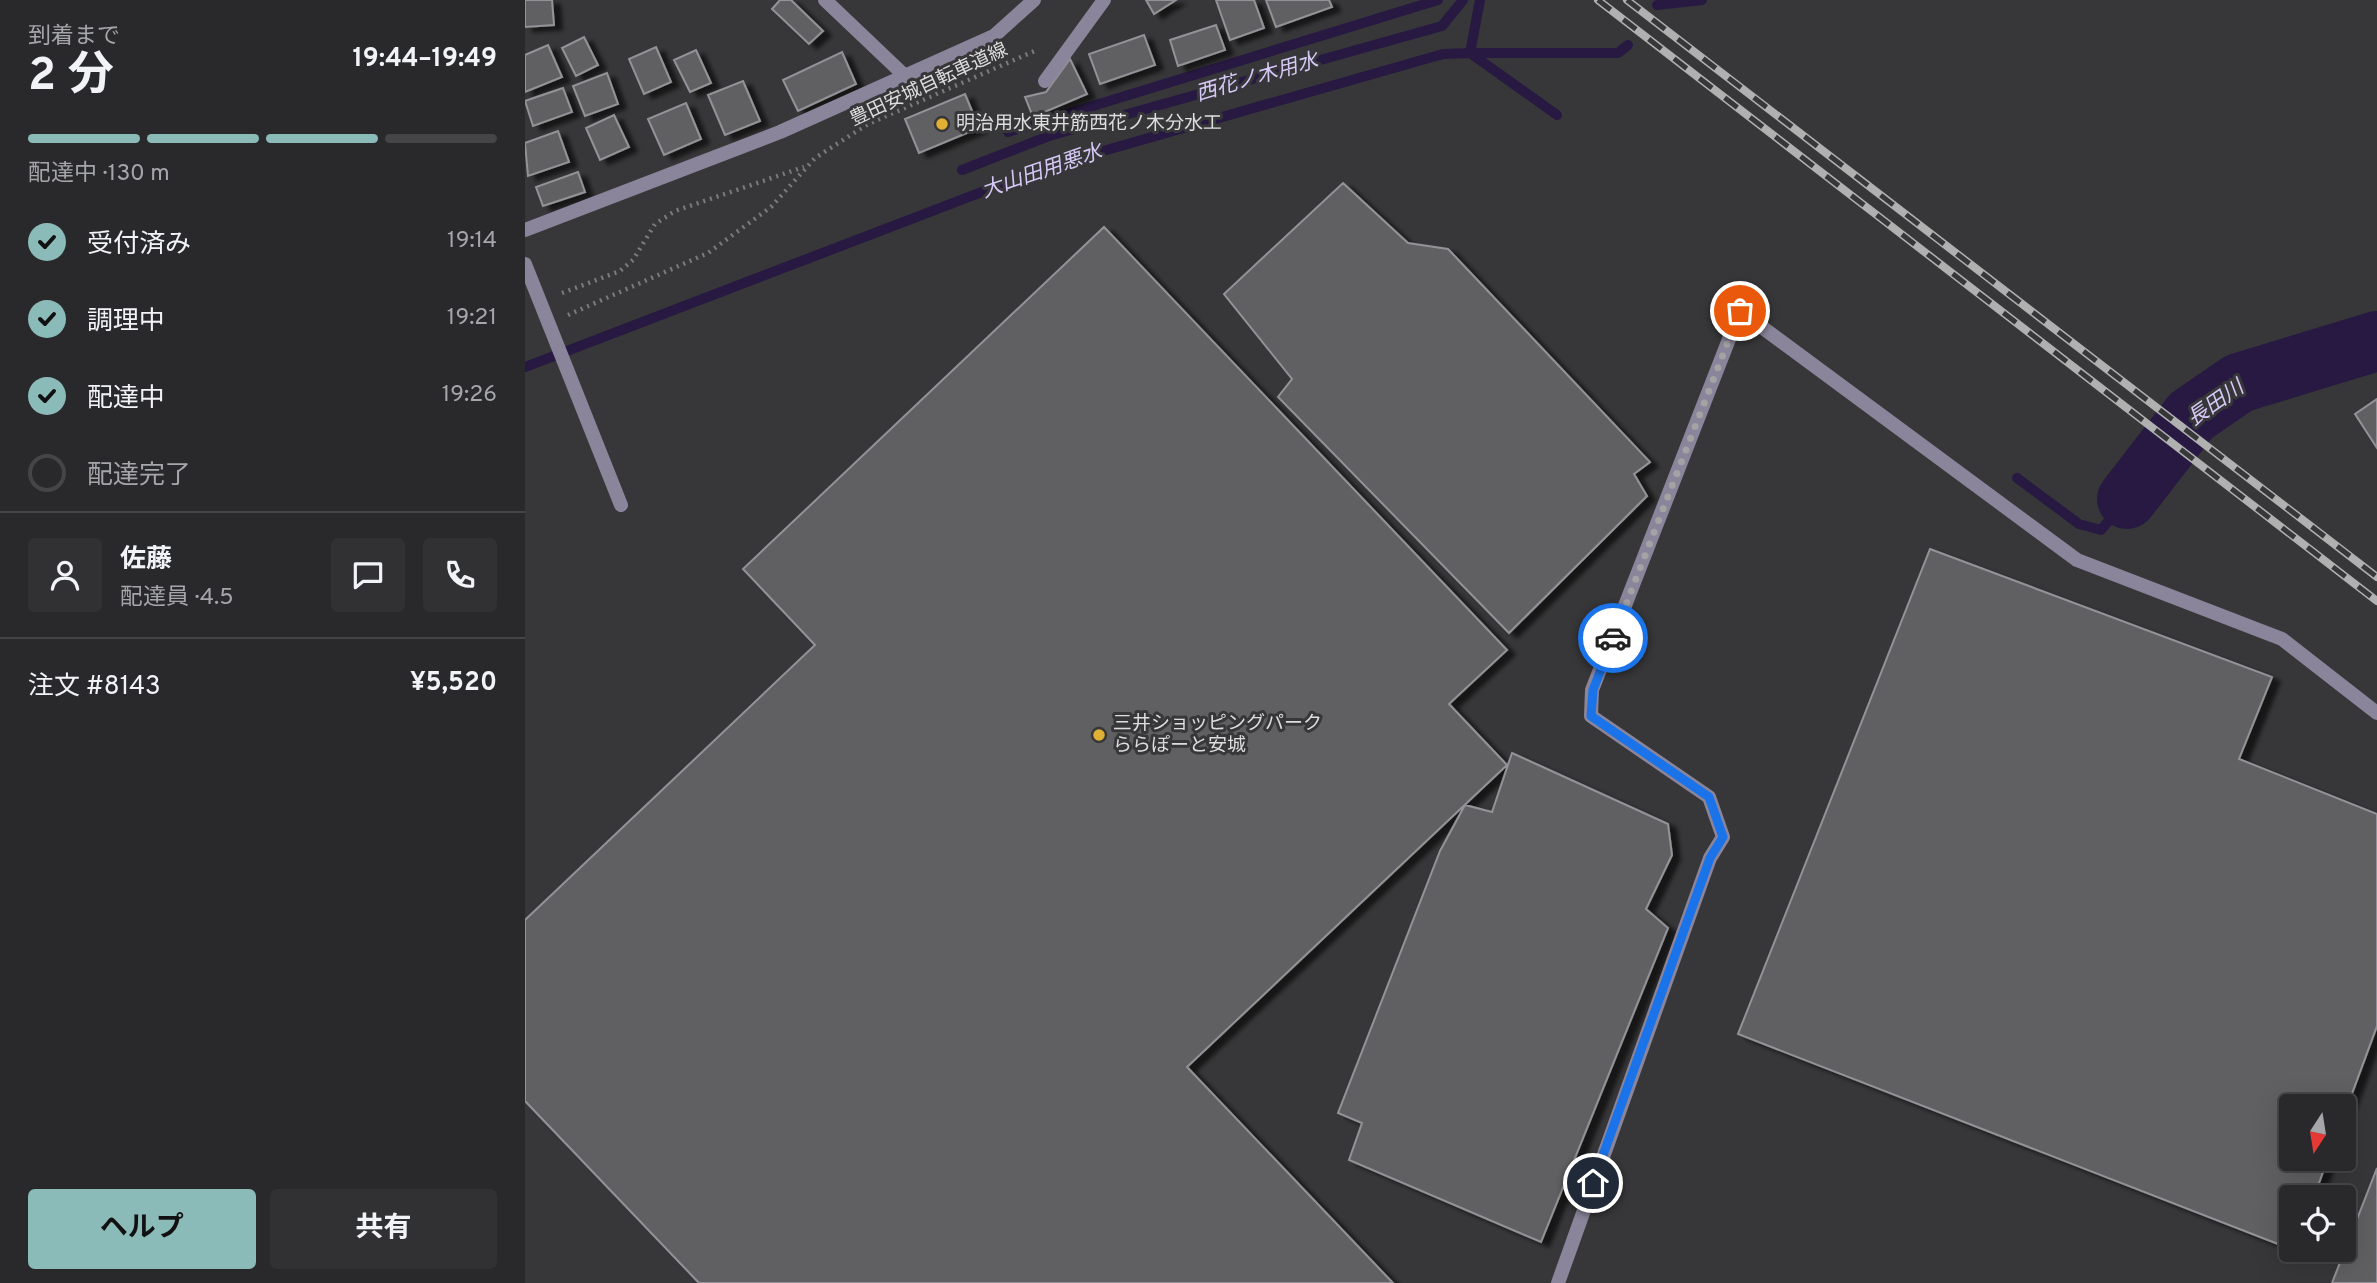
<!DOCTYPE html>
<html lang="ja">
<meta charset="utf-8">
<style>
:root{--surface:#29292b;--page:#313133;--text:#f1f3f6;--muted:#a5a6a9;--line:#454547;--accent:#8bbbb9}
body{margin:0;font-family:Overpass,"Noto Sans JP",sans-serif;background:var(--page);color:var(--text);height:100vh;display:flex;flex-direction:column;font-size:26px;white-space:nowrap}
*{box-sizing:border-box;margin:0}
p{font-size:23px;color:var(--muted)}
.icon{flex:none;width:38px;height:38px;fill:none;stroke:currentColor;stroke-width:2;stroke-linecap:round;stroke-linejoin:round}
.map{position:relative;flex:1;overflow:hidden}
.side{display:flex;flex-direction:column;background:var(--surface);width:525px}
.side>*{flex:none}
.needle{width:46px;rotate:192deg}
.fabs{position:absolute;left:1754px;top:1094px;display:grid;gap:14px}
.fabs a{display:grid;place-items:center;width:77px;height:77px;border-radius:7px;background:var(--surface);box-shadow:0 7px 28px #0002,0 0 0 2px var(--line);font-size:35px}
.pin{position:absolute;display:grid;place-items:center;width:60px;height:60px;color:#fff;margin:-30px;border:4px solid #fff;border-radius:50%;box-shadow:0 2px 7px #0007}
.courier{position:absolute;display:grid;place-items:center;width:70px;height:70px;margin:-35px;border:5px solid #1a73e8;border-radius:50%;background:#fff;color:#222;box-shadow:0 2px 9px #0007}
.summary em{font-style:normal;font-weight:700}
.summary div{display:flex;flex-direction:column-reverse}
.summary{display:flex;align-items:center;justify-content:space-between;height:119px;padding:0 28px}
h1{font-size:46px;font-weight:700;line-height:52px}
.bar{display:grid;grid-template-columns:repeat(4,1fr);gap:10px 7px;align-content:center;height:84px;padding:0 28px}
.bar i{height:9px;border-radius:5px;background:var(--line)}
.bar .current{background:var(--accent)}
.bar p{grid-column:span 4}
.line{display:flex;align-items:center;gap:18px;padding:0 28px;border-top:2px solid var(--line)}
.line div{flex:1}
.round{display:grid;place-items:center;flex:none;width:74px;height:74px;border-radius:7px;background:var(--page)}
ol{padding:0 28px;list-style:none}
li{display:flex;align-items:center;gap:21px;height:77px}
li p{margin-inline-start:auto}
li .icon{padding:7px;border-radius:50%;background:var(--accent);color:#111;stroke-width:4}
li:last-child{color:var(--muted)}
li i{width:38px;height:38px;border:4px solid var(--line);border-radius:50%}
.cta{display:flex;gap:14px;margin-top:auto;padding:14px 28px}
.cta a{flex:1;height:80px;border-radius:7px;background:var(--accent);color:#111;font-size:28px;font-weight:700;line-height:80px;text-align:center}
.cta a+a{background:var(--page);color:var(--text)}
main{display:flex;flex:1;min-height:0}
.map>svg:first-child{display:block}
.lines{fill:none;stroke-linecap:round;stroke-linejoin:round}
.stream{stroke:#271942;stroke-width:10}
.river{stroke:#271942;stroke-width:60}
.building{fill:#616164;stroke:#939296;stroke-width:2;filter:url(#shadow)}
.path{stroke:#7b7b7d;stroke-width:4.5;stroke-dasharray:2 5;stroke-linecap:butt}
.service{stroke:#8b859b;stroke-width:14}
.minor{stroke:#8b859b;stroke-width:14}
.rail-casing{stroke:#b0b0b1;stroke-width:8}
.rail{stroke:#373739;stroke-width:5;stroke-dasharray:16;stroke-linecap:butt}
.done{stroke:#a3a3a4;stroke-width:7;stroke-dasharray:0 12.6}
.route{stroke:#1a73e8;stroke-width:9}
.poi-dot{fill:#dfb033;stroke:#373739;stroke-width:2.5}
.labels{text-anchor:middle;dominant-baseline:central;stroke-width:6;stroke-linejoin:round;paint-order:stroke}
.street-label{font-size:19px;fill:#ddddde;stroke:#373739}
.poi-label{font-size:19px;fill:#ddddde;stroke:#373739;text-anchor:start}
.water-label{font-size:21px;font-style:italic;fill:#d6c9f7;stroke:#373739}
</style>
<main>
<section class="side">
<div class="summary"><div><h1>2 分</h1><p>到着まで</p></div><em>19:44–19:49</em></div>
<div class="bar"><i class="current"></i><i class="current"></i><i class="current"></i><i></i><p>配達中 · 130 m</p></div>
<ol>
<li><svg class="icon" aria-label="check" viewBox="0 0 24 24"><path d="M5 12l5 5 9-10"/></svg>受付済み<p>19:14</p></li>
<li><svg class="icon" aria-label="check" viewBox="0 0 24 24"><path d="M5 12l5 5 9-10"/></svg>調理中<p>19:21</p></li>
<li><svg class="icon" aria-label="check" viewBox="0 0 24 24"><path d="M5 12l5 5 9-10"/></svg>配達中<p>19:26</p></li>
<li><i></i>配達完了</li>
</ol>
<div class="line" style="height:126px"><a class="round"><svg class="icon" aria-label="person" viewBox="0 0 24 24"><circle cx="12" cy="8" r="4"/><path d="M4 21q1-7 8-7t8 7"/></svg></a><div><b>佐藤</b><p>配達員 · 4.5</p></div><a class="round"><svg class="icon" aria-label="chat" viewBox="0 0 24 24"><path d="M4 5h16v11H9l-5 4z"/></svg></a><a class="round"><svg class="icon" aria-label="phone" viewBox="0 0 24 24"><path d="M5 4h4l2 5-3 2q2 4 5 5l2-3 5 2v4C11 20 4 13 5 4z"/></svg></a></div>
<div class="line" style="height:91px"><div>注文 #8143</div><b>¥5,520</b></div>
<div class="cta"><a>ヘルプ</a><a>共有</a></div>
</section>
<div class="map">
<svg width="1852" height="1283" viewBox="0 0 1852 1283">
<defs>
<filter id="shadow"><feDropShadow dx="8" dy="4.5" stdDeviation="2" flood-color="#0009"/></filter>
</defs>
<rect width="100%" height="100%" fill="#373739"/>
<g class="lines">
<path class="stream" d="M955,0L945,53H1093L1103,45
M1132,5L1177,0
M483,132L913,0
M437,170L524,136L917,26L938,0
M0,367L522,167L918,54L945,53L1032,115
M1492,478L1554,524L1576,530L1602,499"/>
<path class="river" d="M1602,499L1666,416L1714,383L1852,341"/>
</g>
<path class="building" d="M0,0H27L29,25L0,27Z
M255,0H266L298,31L284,44L247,9Z
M621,0H651L629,14Z
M691,0H729L739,28L705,40Z
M741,0H804L807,7L751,27Z
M691,25L700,50L653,66L645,40Z
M619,35L630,65L575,84L564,54Z
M59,37L73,65L51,76L37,48Z
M23,45L37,77L0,92V55Z
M131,47L146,82L119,94L104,59Z
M171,50L186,83L165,92L149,60Z
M317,52L331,84L273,111L258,80Z
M545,59L562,94L508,117L500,97L521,92Z
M82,73L93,104L60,116L48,86Z
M218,81L235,121L200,135L183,95Z
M38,88L47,112L8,126L0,101Z
M440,94L454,128L394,153L380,119Z
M161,103L176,139L139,155L123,119Z
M89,115L104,147L75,160L61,128Z
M33,131L44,162L3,176L0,143Z
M53,172L60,192L18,206L11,187Z
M818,183L883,243L923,249L1125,462L1109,474L1122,496L984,633L753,397L767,379L699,294Z
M579,227L982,650L924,704L982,765L662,1067L868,1283H174L0,1101V920L290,645L218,569Z
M1852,399V448L1830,414Z
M1405,549L1747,677L1714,759L1852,814V1026L1818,1118V1106H1766V1158H1803L1789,1197H1766V1249L1213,1034Z
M987,753L1143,824L1147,855L1121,909L1143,928L1016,1242L824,1160L837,1123L813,1113L915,851L940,805L967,812Z
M1852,1168V1283H1807Z"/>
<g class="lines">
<path class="path" d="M37,293L95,271L108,260L130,224L150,211L279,167
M43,315L183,253L246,207L290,158L343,124L512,50"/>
<path class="service" d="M0,264L96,505
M1033,1283L1185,858L1198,837L1184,797L1066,716L1067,690L1215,311L1552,560L1757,639L1852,713"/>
<path class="minor" d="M300,0L380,76
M520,81L579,0
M0,230L255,132L469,36L509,0"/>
<g class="rail-casing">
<path id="rail" d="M1073,0L1852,601
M1102,0L1852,577"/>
</g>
<use href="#rail" class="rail"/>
</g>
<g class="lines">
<path class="done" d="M1088,638L1215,311"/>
<path class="route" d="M1068,1183L1185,858L1198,837L1184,797L1066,716L1068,690L1088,638"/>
</g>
<g class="poi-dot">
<circle cx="417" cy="124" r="7"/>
<circle cx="574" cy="735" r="7"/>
</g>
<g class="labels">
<g class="street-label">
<text transform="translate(404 85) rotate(-25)">豊田安城自転車道線</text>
</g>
<g class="poi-label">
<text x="431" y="124">明治用水東井筋西花ノ木分水工</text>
<text x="588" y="724">三井ショッピングパーク<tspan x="588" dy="22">ららぽーと安城</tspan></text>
</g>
<g class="water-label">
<text transform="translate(732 78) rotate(-16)">西花ノ木用水</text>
<text transform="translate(517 172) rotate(-19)">大山田用悪水</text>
<text transform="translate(1691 404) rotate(-35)">長田川</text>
</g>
</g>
</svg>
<div class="fabs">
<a><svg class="needle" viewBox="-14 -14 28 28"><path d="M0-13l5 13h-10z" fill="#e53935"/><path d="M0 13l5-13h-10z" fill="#a5a6a9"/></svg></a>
<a><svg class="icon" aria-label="locate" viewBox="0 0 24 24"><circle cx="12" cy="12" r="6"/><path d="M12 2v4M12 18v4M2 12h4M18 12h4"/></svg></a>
</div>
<div class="pin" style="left:1215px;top:311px;background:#ea580c"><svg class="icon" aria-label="bag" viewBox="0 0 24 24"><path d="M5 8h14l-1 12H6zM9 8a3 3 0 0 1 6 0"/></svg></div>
<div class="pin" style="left:1068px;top:1183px;background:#1f2937"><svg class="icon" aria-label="home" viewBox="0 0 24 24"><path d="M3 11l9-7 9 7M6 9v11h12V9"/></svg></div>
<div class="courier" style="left:1088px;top:638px"><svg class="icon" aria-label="car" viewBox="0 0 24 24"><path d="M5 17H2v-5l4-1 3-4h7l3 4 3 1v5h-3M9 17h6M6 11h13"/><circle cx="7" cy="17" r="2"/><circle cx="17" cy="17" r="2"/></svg></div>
</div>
</main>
